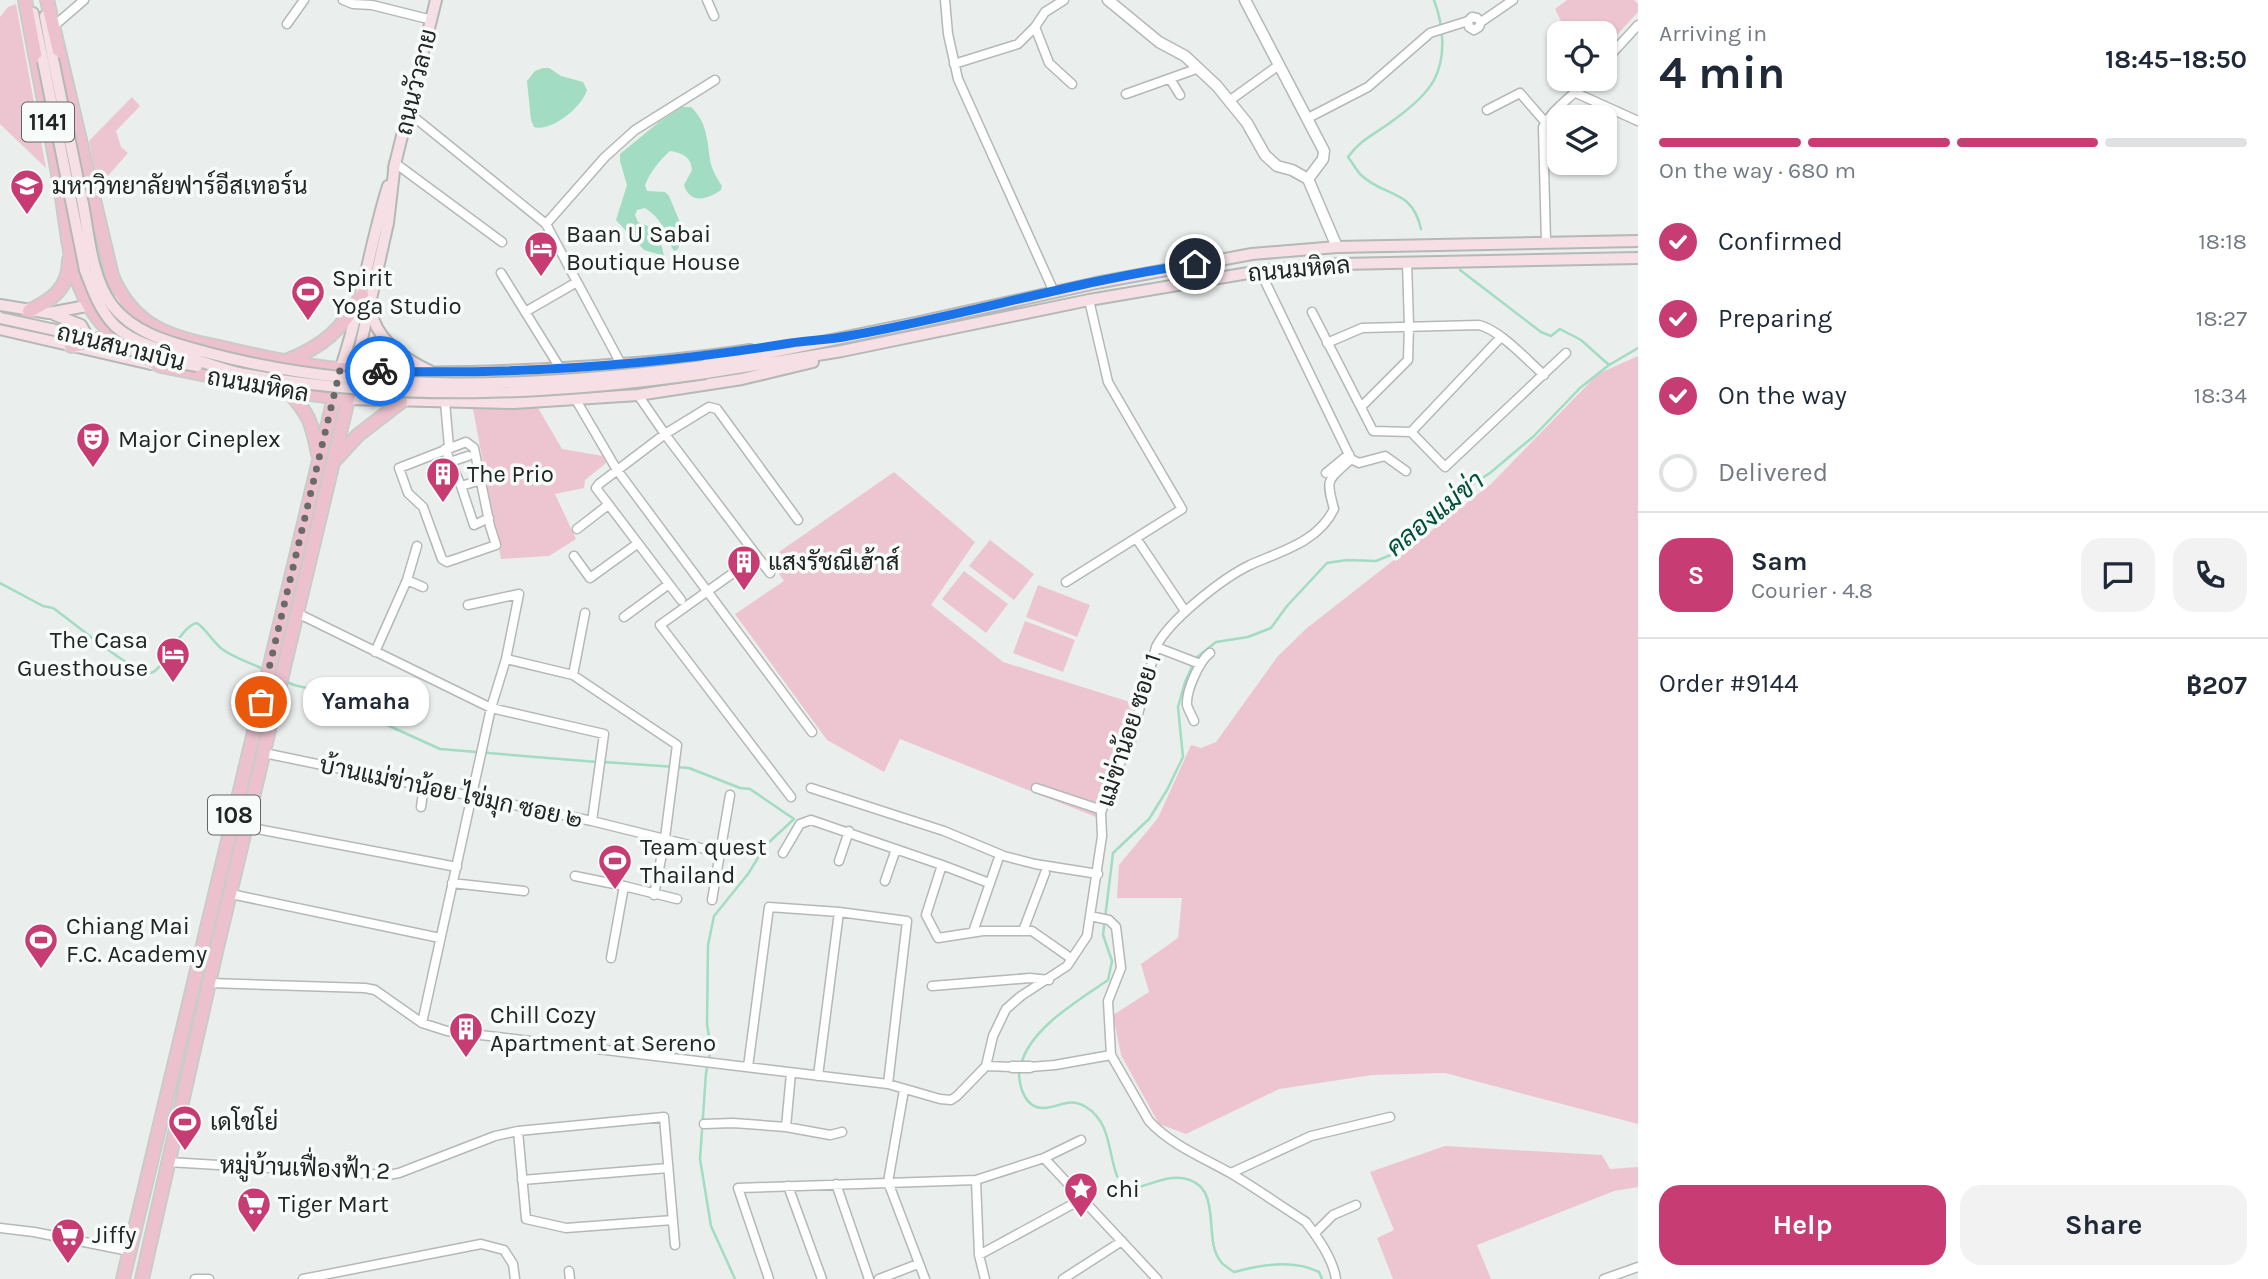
<!DOCTYPE html>
<meta charset="utf-8">
<style>
:root{--surface:#fff;--page:#f2f2f3;--text:#1f2937;--muted:#747a83;--line:#e0e1e3;--accent:#c73c73}
body{margin:0;font-family:Karla,Sarabun,sans-serif;background:var(--page);color:var(--text);height:100vh;display:flex;flex-direction:column;font-size:26px;white-space:nowrap}
*{box-sizing:border-box;margin:0}
p{font-size:23px;color:var(--muted)}
.icon{flex:none;width:38px;height:38px;fill:none;stroke:currentColor;stroke-width:2;stroke-linecap:round;stroke-linejoin:round}
.map{position:relative;flex:1;overflow:hidden}
.panel{display:flex;flex-direction:column;background:var(--surface);width:630px}
.panel>*{flex:none}
.fabs{position:absolute;left:1547px;top:21px;display:grid;gap:14px}
.fabs a{display:grid;place-items:center;width:70px;height:70px;border-radius:14px;background:var(--surface);box-shadow:0 2px 5px #0004;font-size:35px}
.pin{position:absolute;display:grid;place-items:center;width:60px;height:60px;color:#fff;margin:-30px;border:4px solid #fff;border-radius:50%;box-shadow:0 2px 7px #0007}
.courier{position:absolute;display:grid;place-items:center;width:70px;height:70px;margin:-35px;border:5px solid #1a73e8;border-radius:50%;background:#fff;color:#222;box-shadow:0 2px 9px #0007}
.bubble{position:absolute;height:49px;border-radius:21px;background:var(--surface);box-shadow:0 2px 5px #0004;font-size:23px;font-weight:700;line-height:49px;text-align:center}
.headline em{font-style:normal;font-weight:700}
.headline div{display:flex;flex-direction:column-reverse}
.headline{display:flex;align-items:center;justify-content:space-between;height:119px;padding:0 21px}
h1{font-size:46px;font-weight:700;line-height:52px}
.bar{display:grid;grid-template-columns:repeat(4,1fr);gap:10px 7px;align-content:center;height:84px;padding:0 21px}
.bar i{height:9px;border-radius:5px;background:var(--line)}
.bar .active{background:var(--accent)}
.bar p{grid-column:span 4}
.line{display:flex;align-items:center;gap:18px;padding:0 21px;border-top:2px solid var(--line)}
.line div{flex:1}
.round{display:grid;place-items:center;flex:none;width:74px;height:74px;border-radius:21px;background:var(--page)}
ol{padding:0 21px;list-style:none}
li{display:flex;align-items:center;gap:21px;height:77px}
li p{margin-inline-start:auto}
li .icon{padding:7px;border-radius:50%;background:var(--accent);color:#fff;stroke-width:4}
li:last-child{color:var(--muted)}
li i{width:38px;height:38px;border:4px solid var(--line);border-radius:50%}
.button{display:flex;gap:14px;margin-top:auto;padding:14px 21px}
.button a{flex:1;height:80px;border-radius:21px;background:var(--accent);color:#fff;font-size:28px;font-weight:700;line-height:80px;text-align:center}
.button a+a{background:var(--page);color:var(--text)}
main{display:flex;flex:1;min-height:0}
.map>svg:first-child{display:block}
.green{fill:#edc5d0}
.water{fill:#a2dcc3}
.lines{fill:none;stroke-linecap:round;stroke-linejoin:round}
.stream{stroke:#a2dcc3;stroke-width:2.5}
.minor-casing{stroke:#b4b8b6;stroke-width:11}
.tertiary-casing{stroke:#b4b8b6;stroke-width:13}
.secondary-casing{stroke:#b4b8b6;stroke-width:14}
.primary-casing{stroke:#cacbca;stroke-width:16}
.minor{stroke:#fff;stroke-width:8}
.tertiary{stroke:#fff;stroke-width:10}
.secondary{stroke:#f6e0e6;stroke-width:10}
.primary{stroke:#ecc1cd;stroke-width:12}
.secondary-bridge-casing{stroke:#b4b8b6;stroke-width:14;stroke-linecap:butt}
.secondary-bridge{stroke:#f6e0e6;stroke-width:10}
.done{stroke:#696b6a;stroke-width:7;stroke-dasharray:0 12.6}
.route{stroke:#1a73e8;stroke-width:9}
.labels{text-anchor:middle;dominant-baseline:central;stroke-width:7;stroke-linejoin:round;paint-order:stroke}
.shield{fill:#f7fcfa;stroke:#636664;stroke-width:2}
.shield-label{font-size:23px;font-weight:bold;fill:#232524}
.street-label{font-size:24px;fill:#232524;stroke:#f7fcfa}
.poi-label{font-size:24px;fill:#232524;stroke:#f7fcfa;text-anchor:start}
.water-label{font-size:26px;font-style:italic;fill:#004f39;stroke:#f7fcfa}
</style>
<main>
<div class="map">
<svg width="1638" height="1279" viewBox="0 0 1638 1279">
<rect width="100%" height="100%" fill="#eaeeec"/>
<path class="green" d="M1567,0H1634L1638,4V12L1605,48V33H1567L1555,9Z
M16,4L46,168L0,124V17L8,7Z
M132,97L140,106L116,131L121,147L128,153L98,187L89,141Z
M1638,356V1124L1445,1073L1372,1075L1279,1089L1186,1134L1159,1124L1121,1055L1113,1015L1149,992L1141,964L1178,938L1182,898H1117L1119,865L1158,818L1191,745L1201,748L1216,742L1278,656L1307,628L1491,484L1598,374Z
M537,406L562,449L603,456L606,463L585,480L584,488L555,494L576,539L549,556L501,559L473,409Z
M894,472L975,542L931,605L1003,662L1136,704L1096,817L900,739L884,772L827,740L735,614L784,581L769,559Z
M990,540L1034,574L1014,600L969,566Z
M964,571L1008,604L986,633L942,599Z
M1038,585L1090,605L1077,637L1026,617Z
M1025,621L1075,640L1063,672L1013,653Z
M1445,1146L1602,1155L1610,1169L1638,1167V1187L1614,1191L1477,1245L1491,1279H1393L1377,1238L1394,1230L1370,1172Z"/>
<path class="water" d="M543,68H549L561,76L583,82L587,90C582,107 552,132 534,127L531,120L527,81L535,71Z
M682,107H691C707,122 707,139 710,159C711,169 717,178 722,186L721,190C708,199 690,205 684,185L692,170C691,157 683,153 670,151C660,160 650,172 645,185L647,191L665,192L669,196L684,232L678,249L674,251L672,248C667,232 660,217 645,208L637,210L635,215L638,222L652,228L662,247L664,256L644,250L616,220L627,185L620,161V154L659,122Z"/>
<g class="lines">
<path class="stream" d="M1421,229C1412,188 1385,198 1361,175C1356,170 1352,162 1348,157C1360,140 1375,134 1391,122C1405,112 1425,97 1434,80C1447,56 1443,24 1434,0
M1460,270L1541,332L1551,336L1560,329L1581,340L1609,365
M0,583L43,606L53,608C69,619 135,674 149,673C154,673 155,671 158,668C169,657 183,625 197,623C207,630 212,641 222,649C234,658 249,662 263,669
M285,681L294,685L348,698L355,701L385,724L440,749L597,762
M604,762L689,768L740,788L750,789L794,819L766,845L748,874L714,916L708,945L707,1024L711,1049L706,1073L700,1159L711,1226L735,1279
M1021,1065C1029,1029 1079,1000 1108,980L1112,961L1103,935L1113,853L1149,819L1167,790L1183,757L1178,707L1185,682L1196,658L1216,642L1248,637L1271,628L1287,606L1327,563L1347,560L1376,561L1398,552L1419,534L1456,495L1490,473L1534,436L1580,388L1609,365L1638,348
M1019,1072C1019,1086 1025,1109 1044,1108C1060,1107 1069,1097 1086,1107C1111,1122 1108,1153 1117,1176C1119,1180 1124,1185 1127,1189C1145,1188 1163,1176 1181,1178C1226,1184 1201,1238 1221,1262C1224,1266 1230,1269 1234,1272C1262,1265 1292,1259 1319,1272L1322,1279"/>
<g class="minor-casing">
<path id="minor" d="M343,0L353,4L372,5L432,20
M707,0L714,16
M945,0L948,34L958,79L1054,292
M1481,22L1513,0
M287,24L304,0
M54,26L84,0
M1035,27L1049,63L1072,84
M1605,61L1638,25
M954,64L1018,44L1035,27L1045,12L1064,0
M1170,79L1180,95
M1576,93L1638,121
M1126,94L1199,68
M1229,101L1279,65
M1487,110L1520,93L1546,123
M409,113L546,224L621,364
M1308,118L1368,87L1430,33L1468,21L1472,17L1477,18L1481,22L1479,27L1474,30L1469,27L1468,21
M395,163L502,242
M546,224L605,157L635,130L715,80
M1546,242L1543,127C1554,107 1574,95 1589,79
M1260,271L1351,459L1359,463L1385,456L1406,471
M501,273L560,368
M525,312L577,282
M1312,312L1373,431L1411,432L1445,467L1566,353
M1327,343L1362,328L1479,325C1500,330 1527,360 1544,375
M638,395L667,437L770,573
M576,400L617,470L812,732
M445,402L449,447
M1361,407L1408,360L1409,326L1407,262
M1411,432L1501,337
M466,442L474,448L490,526L496,545L447,562L442,559L423,507L408,493L399,468Z
M445,449L461,486L474,525L489,518
M450,462L468,456
M1326,473L1349,454
M461,486L481,480
M577,529L608,505
M1136,538L1185,611
M574,556L590,578L637,544
M757,556L660,625L791,797
M407,580L423,587
M1066,582L1182,509L1108,382L1089,300
M681,600L596,488L599,484L665,434L709,407L717,409L798,520
M297,613L491,708L604,734L592,821
M624,617L669,584
M1156,647L1200,664
M375,652L407,580L417,546
M506,659L573,675L677,745L665,838L654,895
M573,675L585,613
M1194,721C1192,716 1188,709 1187,705C1186,691 1199,661 1210,653
M264,753L592,821L721,853
M811,788L944,831L1004,856L1035,864L1098,874
M1036,788L1102,810
M421,807L424,785
M247,827L457,867
M783,853L800,824L811,820L942,865L926,915L938,938L983,931H1032L1072,959
M839,861L849,831
M942,865L989,883
M575,876L624,886L611,958
M885,881L896,849
M452,883L524,891
M624,886L677,899
M231,894L440,938
M712,900L730,795
M1090,916L1109,920L1116,927L1121,968L1108,1001L1111,1055L1149,1121C1171,1145 1204,1158 1232,1174C1257,1189 1281,1206 1306,1222C1318,1238 1333,1259 1336,1279
M1023,931L1045,873
M973,932L998,860
M209,983L365,988L375,990L422,1023L447,1031L888,1084L940,1099L951,1100L957,1096L986,1066L993,1036L1006,1009L1021,996L1067,966L1087,936L1102,836L1101,813L1113,777L1130,744L1156,647C1169,620 1223,578 1250,565C1281,551 1318,542 1334,509C1325,477 1328,481 1351,459
M932,986L1030,978L1049,980
M422,1023L491,708L506,659L519,594L468,605
M986,1066L1012,1067
M748,1067L769,907L839,912L907,921L888,1084
M1030,1067L1055,1065L1111,1055
M818,1076L839,912
M904,1090L888,1182L925,1279
M704,1124L733,1123L786,1127L830,1135L842,1132
M786,1127L791,1073
M518,1131L526,1219L566,1228L673,1220
M1044,1158L1157,1279
M168,1162L388,1175L399,1173L495,1136L518,1131L664,1117L675,1245
M1231,1173L1311,1136L1390,1117
M522,1180L668,1168
M976,1180L979,1255L985,1279
M836,1184L869,1279
M788,1186L822,1279
M0,1228L34,1232L129,1251
M1315,1233L1333,1215L1356,1205
M979,1255L1084,1198
M569,1271L570,1279
M195,1279H209
M303,1279L481,1244L504,1250L513,1264L515,1279
M769,1279L738,1188L976,1180L1044,1158L1081,1140
M879,1279L918,1264
M1063,1279L1122,1241
M1604,1279L1638,1267"/>
</g>
<g class="tertiary-casing">
<path id="tertiary" d="M1108,0L1159,42L1185,56L1217,86L1247,123L1265,155L1277,166L1292,170L1308,179L1337,247
M1245,0L1324,151L1323,159L1308,179
M1012,1067H1030"/>
</g>
<g class="secondary-casing">
<path id="secondary" d="M33,13L43,61
M45,16L53,59
M395,163L388,223L355,370C430,375 505,372 579,367C636,363 693,359 750,350
M394,168L436,0
M0,305L49,313L124,299
M371,310C376,340 404,359 430,371
M55,315L81,325L85,332L82,342
M0,329L151,364
M704,366L915,323L1096,283L1252,254L1337,247L1638,241
M340,370C361,310 369,246 388,186
M706,373L842,351L1089,300L1260,271L1340,264L1638,258
M347,399L514,403L638,395L742,379L813,362"/>
</g>
<g class="primary-casing">
<path id="primary" d="M25,0C36,62 49,123 60,185C67,224 68,269 88,304C104,332 133,353 161,366L288,391L341,398
M47,0L112,276C121,297 136,317 157,328C178,339 200,343 223,348C266,358 311,368 355,370L216,952L142,1279
M29,311C52,300 69,288 69,260
M71,346L92,342L103,337
M286,361C324,346 341,330 362,295
M288,391C309,414 312,423 318,454
M334,461L358,435L401,402
M123,1279L339,377"/>
</g>
<use href="#minor" class="minor"/>
<use href="#tertiary" class="tertiary"/>
<use href="#secondary" class="secondary"/>
<use href="#primary" class="primary"/>
<g class="secondary-bridge-casing">
<path id="secondary-bridge" d="M53,59C63,108 73,156 83,204C89,237 92,278 112,305C134,334 172,343 205,352C367,396 539,387 704,366
M43,61L85,270C92,289 100,311 115,326C136,345 166,351 193,359C210,364 227,371 244,374C396,402 553,395 706,373
M0,318L78,335L170,361L197,366"/>
</g>
<use href="#secondary-bridge" class="secondary-bridge"/>
</g>
<g class="lines">
<path class="done" d="M261,702L340,370L380,371"/>
<path class="route" d="M380,371C517,375 655,365 791,343C810,340 829,340 848,336C964,316 1078,280 1195,264"/>
</g>
<defs>
<g id="university-pin" transform="scale(1.75)"><path d="M0 17L-7.5 6A9.5 9.5 0 1 1 7.5 6Z" fill="#c73c73" stroke="#f7fcfa"/><path d="M0-5L7-2L0 1L-7-2ZM-4 1L0 2.5L4 1V4Q0 6-4 4Z" fill="#fff"/></g>
<g id="hotel-pin" transform="scale(1.75)"><path d="M0 17L-7.5 6A9.5 9.5 0 1 1 7.5 6Z" fill="#c73c73" stroke="#f7fcfa"/><path d="M-6-4.5h1.5V1H6V5H4.5V3h-9V5H-6ZM-4 0a1.8 1.8 0 1 1 3.6 0ZM.5 0V-2.5h3Q6-2.5 6 0Z" fill="#fff"/></g>
<g id="stadium-pin" transform="scale(1.75)"><path d="M0 17L-7.5 6A9.5 9.5 0 1 1 7.5 6Z" fill="#c73c73" stroke="#f7fcfa"/><path d="M0-5a6.5 5 0 1 0 0 10a6.5 5 0 1 0 0-10ZM-3.5-1.8h7v3.6h-7Z" fill="#fff"/></g>
<g id="theatre-pin" transform="scale(1.75)"><path d="M0 17L-7.5 6A9.5 9.5 0 1 1 7.5 6Z" fill="#c73c73" stroke="#f7fcfa"/><path d="M-5-5.5Q0-4 5-5.5V0Q5 5 0 6Q-5 5-5 0ZM-3.3-2.5H-1v1.5H-3.3ZM1-2.5H3.3v1.5H1ZM-2.8 1Q0 5.5 2.8 1Z" fill="#fff"/></g>
<g id="building-pin" transform="scale(1.75)"><path d="M0 17L-7.5 6A9.5 9.5 0 1 1 7.5 6Z" fill="#c73c73" stroke="#f7fcfa"/><path d="M-4-6H4V6H1V3H-1V6H-4ZM-2.5-4.3h1.7v1.8h-1.7ZM.8-4.3h1.7v1.8H.8ZM-2.5-1h1.7V.8h-1.7ZM.8-1h1.7V.8H.8Z" fill="#fff"/></g>
<g id="sight-pin" transform="scale(1.75)"><path d="M0 17L-7.5 6A9.5 9.5 0 1 1 7.5 6Z" fill="#c73c73" stroke="#f7fcfa"/><path d="M0-6L1.8-2.2L6-1.7L2.9 1.2L3.7 5.4L0 3.3L-3.7 5.4L-2.9 1.2L-6-1.7L-1.8-2.2Z" fill="#fff"/></g>
<g id="supermarket-pin" transform="scale(1.75)"><path d="M0 17L-7.5 6A9.5 9.5 0 1 1 7.5 6Z" fill="#c73c73" stroke="#f7fcfa"/><path d="M-6-5.5h2.5l.6 2H6L4.5 2H-2.5L-4.4-4H-6ZM-1.5 3.2a1.3 1.3 0 1 0 .1 0ZM3 3.2a1.3 1.3 0 1 0 .1 0Z" fill="#fff"/></g>
</defs>
<g fill-rule="evenodd">
<use href="#university-pin" x="27" y="186"/>
<use href="#hotel-pin" x="541" y="248"/>
<use href="#stadium-pin" x="308" y="292"/>
<use href="#theatre-pin" x="93" y="439"/>
<use href="#building-pin" x="443" y="474"/>
<use href="#building-pin" x="744" y="562"/>
<use href="#hotel-pin" x="173" y="654"/>
<use href="#stadium-pin" x="615" y="861"/>
<use href="#stadium-pin" x="41" y="940"/>
<use href="#building-pin" x="466" y="1029"/>
<use href="#stadium-pin" x="185" y="1122"/>
<use href="#sight-pin" x="1081" y="1189"/>
<use href="#supermarket-pin" x="254" y="1204"/>
<use href="#supermarket-pin" x="68" y="1235"/>
</g>
<g class="labels">
<g class="shield">
<rect x="22" y="102.5" width="52" height="39" rx="5"/>
<rect x="208" y="795.5" width="52" height="39" rx="5"/>
</g>
<g class="shield-label">
<text x="48" y="122">1141</text>
<text x="234" y="815">108</text>
</g>
<g class="street-label">
<text transform="translate(416 82) rotate(-76)">ถนนวัวลาย</text>
<text transform="translate(1299 269) rotate(-5)">ถนนมหิดล</text>
<text transform="translate(121 347) rotate(14)">ถนนสนามบิน</text>
<text transform="translate(258 385) rotate(10)">ถนนมหิดล</text>
<text transform="translate(1129 730) rotate(-72)">แม่ข่าน้อย ซอย 1</text>
<text transform="translate(451 792) rotate(12)">บ้านแม่ข่าน้อย ไข่มุก ซอย ๒</text>
<text transform="translate(305 1168) rotate(2)">หมู่บ้านเฟื่องฟ้า 2</text>
</g>
<g class="poi-label">
<text x="52" y="186">มหาวิทยาลัยฟาร์อีสเทอร์น</text>
<text x="566" y="234">Baan U Sabai<tspan x="566" dy="28">Boutique House</tspan></text>
<text x="332" y="278">Spirit<tspan x="332" dy="28">Yoga Studio</tspan></text>
<text x="118" y="439">Major Cineplex</text>
<text x="467" y="474">The Prio</text>
<text x="768" y="562">แสงรัชณีเฮ้าส์</text>
<text x="148" y="640" text-anchor="end">The Casa<tspan x="148" dy="28">Guesthouse</tspan></text>
<text x="640" y="847">Team quest<tspan x="640" dy="28">Thailand</tspan></text>
<text x="66" y="926">Chiang Mai<tspan x="66" dy="28">F.C. Academy</tspan></text>
<text x="490" y="1015">Chill Cozy<tspan x="490" dy="28">Apartment at Sereno</tspan></text>
<text x="210" y="1122">เดโชโย่</text>
<text x="1106" y="1189">chi</text>
<text x="278" y="1204">Tiger Mart</text>
<text x="92" y="1235">Jiffy</text>
</g>
<g class="water-label">
<text transform="translate(1435 514) rotate(-39)">คลองแม่ข่า</text>
</g>
</g>
</svg>
<div class="fabs">
<a><svg class="icon" aria-label="locate" viewBox="0 0 24 24"><circle cx="12" cy="12" r="6"/><path d="M12 2v4M12 18v4M2 12h4M18 12h4"/></svg></a>
<a><svg class="icon" aria-label="layers" viewBox="0 0 24 24"><path d="M12 4l9 5-9 5-9-5zM3 14l9 5 9-5"/></svg></a>
</div>
<div class="pin" style="left:261px;top:702px;background:#ea580c"><svg class="icon" aria-label="bag" viewBox="0 0 24 24"><path d="M5 8h14l-1 12H6zM9 8a3 3 0 0 1 6 0"/></svg></div>
<div class="pin" style="left:1195px;top:264px;background:#1f2937"><svg class="icon" aria-label="home" viewBox="0 0 24 24"><path d="M3 11l9-7 9 7M6 9v11h12V9"/></svg></div>
<div class="courier" style="left:380px;top:371px"><svg class="icon" aria-label="bike" viewBox="0 0 24 24"><circle cx="6" cy="16" r="4"/><circle cx="18" cy="16" r="4"/><path d="M6 16l4-8h5l3 8M10 8l3 8H6M13 5h3"/></svg></div>
<div class="bubble" style="left:303px;top:677px;width:126px">Yamaha</div>
</div>
<section class="panel">
<div class="headline"><div><h1>4 min</h1><p>Arriving in</p></div><em>18:45–18:50</em></div>
<div class="bar"><i class="active"></i><i class="active"></i><i class="active"></i><i></i><p>On the way · 680 m</p></div>
<ol>
<li><svg class="icon" aria-label="check" viewBox="0 0 24 24"><path d="M5 12l5 5 9-10"/></svg>Confirmed<p>18:18</p></li>
<li><svg class="icon" aria-label="check" viewBox="0 0 24 24"><path d="M5 12l5 5 9-10"/></svg>Preparing<p>18:27</p></li>
<li><svg class="icon" aria-label="check" viewBox="0 0 24 24"><path d="M5 12l5 5 9-10"/></svg>On the way<p>18:34</p></li>
<li><i></i>Delivered</li>
</ol>
<div class="line" style="height:126px"><b class="round" style="background:var(--accent);color:#fff">S</b><div><b>Sam</b><p>Courier · 4.8</p></div><a class="round"><svg class="icon" aria-label="chat" viewBox="0 0 24 24"><path d="M4 5h16v11H9l-5 4z"/></svg></a><a class="round"><svg class="icon" aria-label="phone" viewBox="0 0 24 24"><path d="M5 4h4l2 5-3 2q2 4 5 5l2-3 5 2v4C11 20 4 13 5 4z"/></svg></a></div>
<div class="line" style="height:91px"><div>Order #9144</div><b>฿207</b></div>
<div class="button"><a>Help</a><a>Share</a></div>
</section>
</main>
